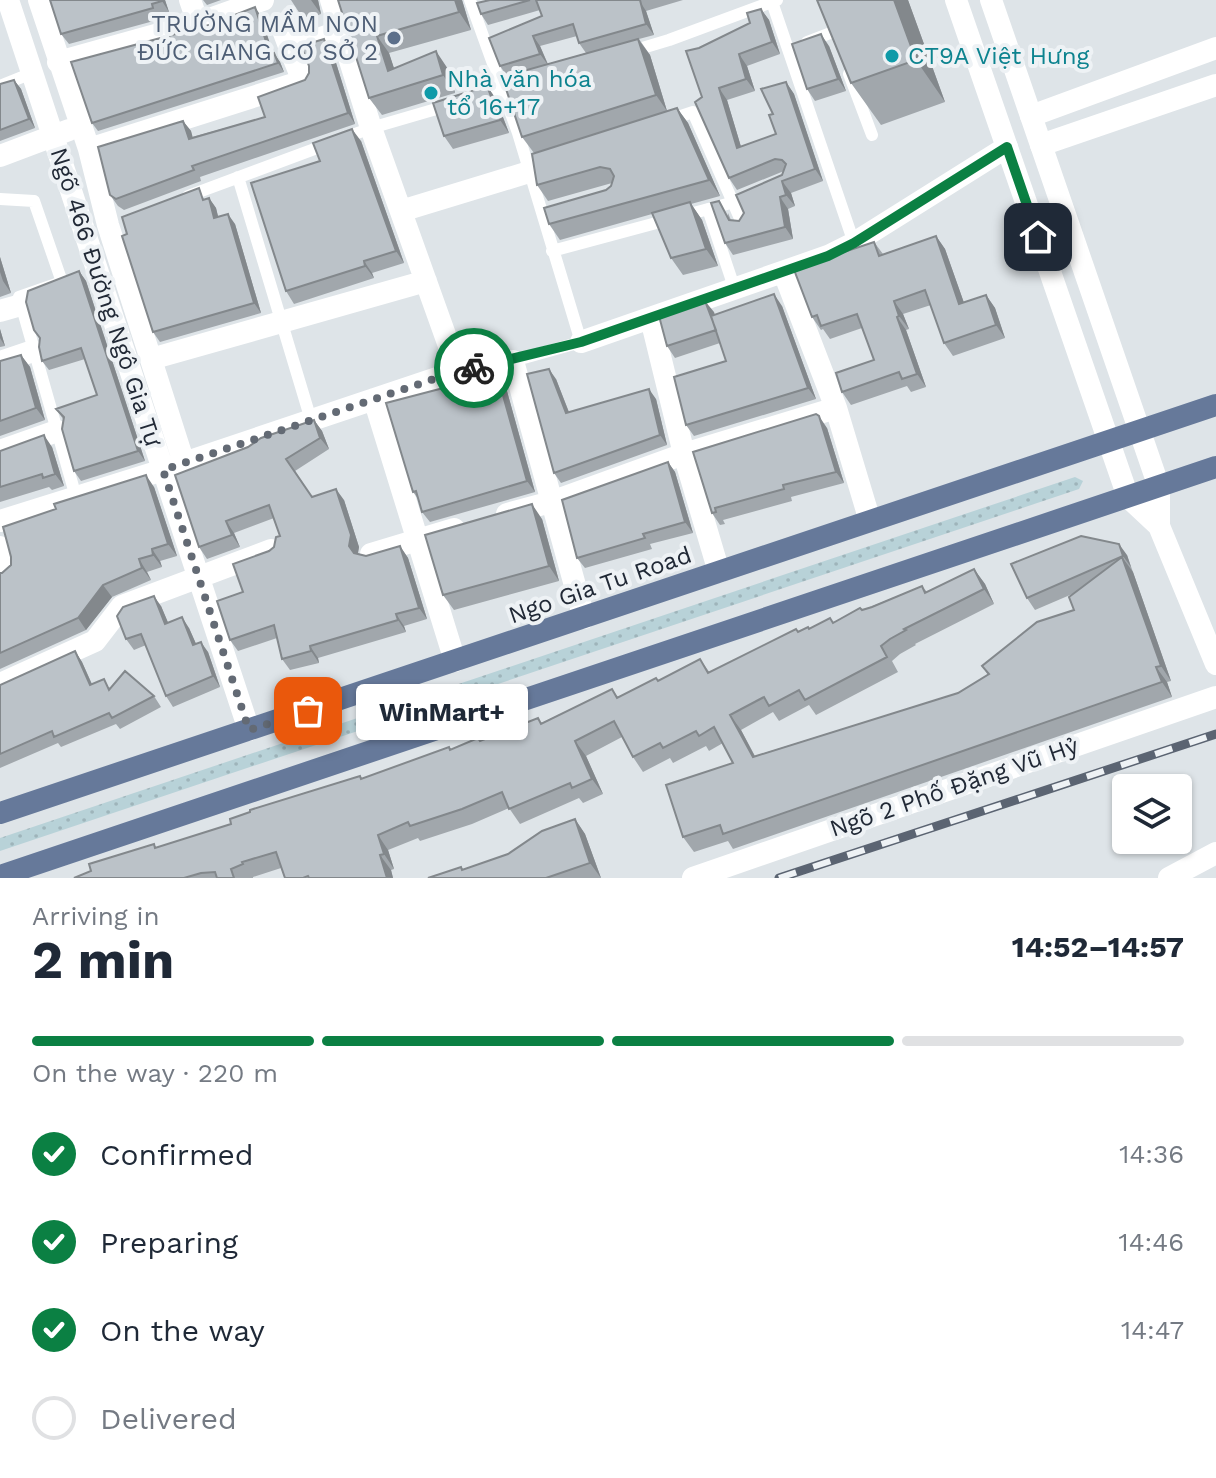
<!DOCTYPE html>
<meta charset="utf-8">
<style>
:root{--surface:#fff;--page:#f6f6f7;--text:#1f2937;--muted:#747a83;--line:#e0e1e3;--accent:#0b8043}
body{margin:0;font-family:"Work Sans",sans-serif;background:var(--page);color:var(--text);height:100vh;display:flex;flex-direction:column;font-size:30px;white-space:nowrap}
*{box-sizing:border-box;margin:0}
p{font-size:26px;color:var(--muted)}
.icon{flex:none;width:44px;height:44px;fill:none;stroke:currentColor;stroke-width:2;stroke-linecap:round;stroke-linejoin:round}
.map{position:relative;height:878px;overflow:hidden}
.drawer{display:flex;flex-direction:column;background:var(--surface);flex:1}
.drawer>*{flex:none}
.fabs{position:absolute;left:1112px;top:774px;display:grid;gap:16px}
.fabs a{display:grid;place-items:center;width:80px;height:80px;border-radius:8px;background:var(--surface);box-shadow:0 2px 6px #0004;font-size:40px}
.pin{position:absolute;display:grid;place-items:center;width:68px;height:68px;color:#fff;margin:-34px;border-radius:16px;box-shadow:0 4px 12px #0006}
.courier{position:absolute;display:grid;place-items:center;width:80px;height:80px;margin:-40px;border:6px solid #0b8043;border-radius:50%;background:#fff;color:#222;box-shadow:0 2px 10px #0007}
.bubble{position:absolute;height:56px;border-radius:8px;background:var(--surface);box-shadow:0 2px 6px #0004;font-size:26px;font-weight:700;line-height:56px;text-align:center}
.headline em{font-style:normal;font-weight:700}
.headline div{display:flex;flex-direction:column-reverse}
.headline{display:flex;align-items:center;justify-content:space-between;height:136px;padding:0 32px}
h1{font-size:52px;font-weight:700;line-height:60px}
.bar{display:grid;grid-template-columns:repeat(4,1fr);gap:12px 8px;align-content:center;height:96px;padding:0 32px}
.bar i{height:10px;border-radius:6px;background:var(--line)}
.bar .selected{background:var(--accent)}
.bar p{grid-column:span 4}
ol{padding:0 32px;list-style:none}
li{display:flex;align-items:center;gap:24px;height:88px}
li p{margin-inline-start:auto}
li .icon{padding:8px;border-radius:50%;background:var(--accent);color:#fff;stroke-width:4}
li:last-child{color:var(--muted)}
li i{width:44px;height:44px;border:4px solid var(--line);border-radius:50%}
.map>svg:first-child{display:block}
.grass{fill:url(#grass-dots)}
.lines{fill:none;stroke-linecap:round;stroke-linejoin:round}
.service{stroke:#fff;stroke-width:12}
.minor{stroke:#fff;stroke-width:22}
.tertiary{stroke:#fff;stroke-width:22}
.primary{stroke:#66799a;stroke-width:22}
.rail-casing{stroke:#5b6472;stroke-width:9}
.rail{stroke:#eef2f5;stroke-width:6;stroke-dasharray:18;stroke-linecap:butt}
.wall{fill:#a1a7ac;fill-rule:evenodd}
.shaded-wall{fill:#83888c}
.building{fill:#bbc2c8;stroke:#83888c;stroke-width:2}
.done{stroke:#636a74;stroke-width:8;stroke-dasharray:0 14.4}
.route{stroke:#0b8043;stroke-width:10}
.service-dot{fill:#5c6f8a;stroke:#eef2f5;stroke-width:3}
.culture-dot{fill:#0f9aa8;stroke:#eef2f5;stroke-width:3}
.labels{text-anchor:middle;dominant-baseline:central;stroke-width:8;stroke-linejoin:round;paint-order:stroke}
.service-label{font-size:24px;fill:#4e5e75;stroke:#eef2f5;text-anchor:end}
.culture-label{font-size:24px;fill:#0d838f;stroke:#eef2f5;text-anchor:start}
.street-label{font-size:24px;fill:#212936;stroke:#eef2f5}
</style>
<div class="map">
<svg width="1216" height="878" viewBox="0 0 1216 878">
<defs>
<pattern id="grass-dots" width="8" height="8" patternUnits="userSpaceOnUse" patternTransform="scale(2)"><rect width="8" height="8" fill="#b8d2d8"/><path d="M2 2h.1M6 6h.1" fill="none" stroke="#9eb4ba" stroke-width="1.8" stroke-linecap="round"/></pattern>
</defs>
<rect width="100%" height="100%" fill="#dee4e8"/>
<path class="grass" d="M1075,477L1083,481L1079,489L0,851V838Z"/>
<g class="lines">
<path class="service" d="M470,0L518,133L581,342L513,361
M772,2L854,243
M807,42L833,32
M629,52L669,40L777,0
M849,74L872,135
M0,86L32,73
M475,96L518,83
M669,120L693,112L743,225
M238,177L311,420
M188,196L371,128L450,105
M0,199L34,201L62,282L19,297L76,497
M708,209L735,290
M552,251L727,204"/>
<path class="minor" d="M8,0L249,730
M39,0L89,149L108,225L184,463
M190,0L198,23
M331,0L371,128L458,371
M281,25L290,49
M58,62L198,23L263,0
M1031,116L1216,48
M1041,145L1216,85
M89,149L303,81L290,49L340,31
M0,156L69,130
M401,211L529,172
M784,273L836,408L870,521
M0,311L21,305
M651,319L684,454L719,572
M581,342L828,256L854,243L1007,147
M151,359L426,281
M0,362L33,351
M374,399L455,661
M0,451L57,431
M507,514L551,502L684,454L836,408
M0,521L163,470L458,371L513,361L584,618
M0,547L6,572
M371,554L454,529
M0,684L95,641L122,606L271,550
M693,878L1216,697
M1169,878L1216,853"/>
<path class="tertiary" d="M956,0L1128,497L1159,526L1216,664
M991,0L1159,487V526"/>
<path class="primary" d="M0,813L1216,405
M0,876L1216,467"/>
<g class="rail-casing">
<path id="rail" d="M779,878L1216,734"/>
</g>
<use href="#rail" class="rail"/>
</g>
<path class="wall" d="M50,0H165L169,12L160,15L161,19L69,44L61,34Z
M203,0H221L207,5Z
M291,0H318L321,14L304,20Z
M338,0H462L471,30L389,53L394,69H448L455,93L382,115L369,98Z
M490,0H683L646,11L654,35L639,39L650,55L667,111L534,153L522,137L507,76L500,66L542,16L540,10L488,25L481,14ZM577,36L579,43L586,53L548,64L540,46Z
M817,0H908L945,102L881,125L851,83Z
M761,9L769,20L780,54L747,66L755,91L727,100L741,147L776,134L773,114L786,82L794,94L823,181L791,193L795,206L788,209L793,239L733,255L725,243L728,213L731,220L739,221L782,175L784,171L737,190L729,178L702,97Z
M261,16L273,53L280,62L284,72L98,131L92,123Z
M324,39L332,50L355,124L200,177L201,181L124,210L118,206L110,195L183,121L191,131L192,137L265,117L305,80Z
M829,46L846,91L815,101L807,89Z
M14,80L21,89L35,128L0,141V84Z
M487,86L496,99L509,133L453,149L444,136Z
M677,108L688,123L720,196L691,204L702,220L718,266L683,275L671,258L652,214L560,240L549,224L606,190L611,186L612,183L548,201L537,185Z
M361,141L404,263L372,273L374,278L294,304L286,291L320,161Z
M209,198L216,208L218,217L235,224L261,313L160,342L153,332L206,199Z
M936,236L945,249L964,303L986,295L995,308L1005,338L953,356L944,343L931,305L903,314L909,329L906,330L926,387L911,392L907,386L851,405L842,392L874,360L862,328L830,339L823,329L821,330L812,317L839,248L842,253L874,242L883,254Z
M0,257L11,293L0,297Z
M79,271L86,281L145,461L81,481L74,471L63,419L56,409L97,395L85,359L49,370L42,361Z
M782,306L816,399L694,436L686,425L726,361L720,343L675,358L667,346L714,312V315Z
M0,329L5,346L0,347Z
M21,355L30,367L45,420L0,436V361Z
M556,379L569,412L656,399L667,445L561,483L554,473Z
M505,384L535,492L430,522L422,512L419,500L413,492Z
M314,420L322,431L329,449L295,471L312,497L344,500L359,547L358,554L366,556L400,546L408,558L427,619L404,626L406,632L318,658L319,663L290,670L282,659L277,638L238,651L230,640L243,592L269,551L274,547L280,536L274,518L234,533L240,547L207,559L199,547Z
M827,428L844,483L791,497L792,501L723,520L725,524L720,525L712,513L693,452Z
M52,447L64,486L52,490L49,487L0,502V451Z
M668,462L675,472L693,533L650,544L652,549L585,568L577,558Z
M154,487L177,556L160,561L162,567L147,572L151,580L112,597L86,630L0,669V573H2Z
M542,519L559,581L454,610L443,595Z
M1127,555L1171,681L1167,682L1172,697L733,849L728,841L694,852L683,837L733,763L723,743L709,751L706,746L673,763L670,758L643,772L633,757L622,737L586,756L603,794L583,803L579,798L520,824L509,808L472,824L420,841L418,838L388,850L394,869L391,870L393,878H285L281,868L253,877V878H74L156,848L231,824L360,776L361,779L449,747L451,750L542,723L612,689L618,697L658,681L700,659L710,673L799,632L833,622L922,586L927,592L974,569L985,584L994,604L915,644L916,645L900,654L892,661L898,672L816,715L809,705L779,721L773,712L741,730L755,756L958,693L988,675L982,666L1074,610L1077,592L1035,610L1027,598L1011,564Z
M161,606L168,623L189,628L196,644L208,652L220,687L173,707L166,696L146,645L134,650L126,639Z
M75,651L82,662L92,684L154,696L161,707L120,729L116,724L61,747L58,743L0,768V685Z
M575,819L585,834L601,878H428L461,867L463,870L508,854Z"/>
<path class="shaded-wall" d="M161,0H165L169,12L162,1Z
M311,0H318L321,14Z
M455,0H462L471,30L459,12Z
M639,0L646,11L654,35L646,24Z
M894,0H908L945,102L916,60Z
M255,7L261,16L276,63L270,54Z
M761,9L769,20L780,54L772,42Z
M821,34L829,46L846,91L838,79Z
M377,36L389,53L401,89L388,71Z
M533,36L540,46L548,65L540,54Z
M324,39L332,50L355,124L348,113Z
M638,39L650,55L667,111L656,95Z
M436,51L448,69L455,93L443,75Z
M274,53L280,62L284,72L278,63Z
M739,54L747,66L755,91L746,79Z
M14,80L21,89L35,128L29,119Z
M786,82L794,94L823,181L815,169Z
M487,86L496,99L509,133L500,120Z
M719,88L727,100L745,160L737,148Z
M677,108L688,123L720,196L709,180Z
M183,121L191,131L196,149L189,139Z
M352,129L361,141L404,263L396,251Z
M782,181L791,193L795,206L786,195Z
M780,197L788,209L793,239L785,227Z
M209,198L216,208L221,228L214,218Z
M690,202L702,220L718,266L706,249Z
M228,214L235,224L261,313L254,303Z
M936,236L945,249L969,317L959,304Z
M0,257L11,293L3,281L0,272Z
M364,261L372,273L374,278L365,266Z
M79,271L86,281L145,461L138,451Z
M774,294L782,306L816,399L808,388Z
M986,295L995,308L1005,338L996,325Z
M705,301L714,312L724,341L716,330Z
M894,301L903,314L909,329L899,316Z
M897,317L906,330L926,387L917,374Z
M0,329L5,346L0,338Z
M21,355L30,367L45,420L36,408Z
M549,369L556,379L573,423L566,413Z
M497,374L505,384L535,492L527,481Z
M649,389L656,399L667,445L660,435Z
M819,416L827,428L844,483L836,472Z
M314,420L322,431L329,449L320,438Z
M44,435L52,447L64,486L55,474Z
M668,462L675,472L693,533L685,522Z
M146,475L154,487L177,556L168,544Z
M336,489L344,500L359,547L357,557L349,546Z
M532,504L542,519L559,581L549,566Z
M226,521L234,533L240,547L232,535Z
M1119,544L1127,555L1131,567L1123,556Z
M400,546L408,558L427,619L419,608Z
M152,549L160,561L162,567L153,555Z
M1122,557L1133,572L1171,681L1161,666Z
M139,559L147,572L151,580L142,568Z
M974,569L985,584L994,604L984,589Z
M103,585L112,597L86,630L78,618Z
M154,596L161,606L173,634L165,624Z
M396,614L404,626L406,632L398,620Z
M182,617L189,628L201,655L193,645Z
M201,642L208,652L220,687L213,676Z
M310,646L318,658L319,663L311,651Z
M75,651L82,662L97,696L90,685Z
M1156,667L1167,682L1172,697L1162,682Z
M730,715L741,730L763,772L753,757Z
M575,741L586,756L603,794L592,779Z
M575,819L585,834L601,878L590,863Z
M378,835L388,850L394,869L384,854Z
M380,855L391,870L393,878H387Z"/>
<path class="building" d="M50,0H161L162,1L152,4L153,8L61,34Z
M338,0H455L459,12L377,36L388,71L436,51L443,75L369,98Z
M490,0H530L481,14L477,3Z
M536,0H640L646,24L579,43L573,24L533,36L540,54L500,66L489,38L542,16Z
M817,0H894L916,60L851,83Z
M255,7L270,54L274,53L278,63L92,123L71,62L209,25Z
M761,9L772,42L739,54L746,79L719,88L737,148L776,134L769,115L773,114L761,89L786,82L815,169L782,181L786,195L780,197L785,227L725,243L711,203L719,201L729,220L739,221L744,213L736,195L782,175L786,164L782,160L775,159L729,178L695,102L702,97L686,51L699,48L750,23L747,13Z
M821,34L838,79L807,89L792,44Z
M324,39L348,113L192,166L194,170L116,199L110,195L98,147L183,121L189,139L265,117L258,97L305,80L309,73V66L301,46Z
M638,39L656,95L522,137L502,77Z
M14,80L29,119L0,130V84Z
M487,86L500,120L444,136L433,103Z
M677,108L709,180L549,224L544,208L606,190L611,186L614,176L610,169L600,167L537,185L532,154Z
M352,129L396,251L364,261L365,266L286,291L251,183L320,161L313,143Z
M199,188L203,200L209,198L214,218L228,214L254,303L153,332L122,236L127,234L122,217Z
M690,202L706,249L671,258L652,213Z
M936,236L959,304L986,295L996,325L944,343L925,290L894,301L899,316L897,317L917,374L902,379L899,372L842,392L836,373L874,360L857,314L821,326L817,315L812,317L793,267L839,248L841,253L874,242L879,256Z
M79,271L138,451L74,471L62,429L64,417L56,409L97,395L81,348L42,361L39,347L40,338L34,330L26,302L28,291Z
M774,294L808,388L686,425L674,377L726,361L711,316Z
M705,301L716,330L667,346L659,316Z
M21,355L36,408L0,421V361Z
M549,369L566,413L649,389L660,435L554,473L527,374Z
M497,374L527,481L422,512L416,491L413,492L386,403Z
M816,414L819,416L836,472L783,485L784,489L715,508L716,512L712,513L693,452Z
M314,420L320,438L286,459L312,497L336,489L351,535L349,546L354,553L366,556L400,546L419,608L396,614L398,620L310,646L311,651L282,659L274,625L230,640L217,601L243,592L233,564L269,551L274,547L276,537L280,536L269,505L226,521L232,535L199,547L175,475L248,447L261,438Z
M44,435L55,474L43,478L42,474L0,487V451Z
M668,462L685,522L643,534L645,538L577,558L562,500Z
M146,475L168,544L152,549L153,555L139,559L142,568L103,585L78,618L0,653V573H2L11,565V557L3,527L56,509L54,504Z
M532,504L549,566L443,595L425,535Z
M1081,536L1119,544L1123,556L1027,598L1011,564Z
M1122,557L1161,666L1156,667L1162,682L723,834L720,825L683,837L666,785L733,763L714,727L699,736L696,731L663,748L660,743L633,757L614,721L575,741L592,779L572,788L570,783L509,809L502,792L462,809L410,826L408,822L378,835L384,854L380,855L387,878H309L308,876L303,878H285L276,852L242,862L243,864L231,869L234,878H217L215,872L201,873L184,878H74L91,871L89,864L154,844L155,848L231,824L230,819L250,812V810L360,776L361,779L449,747L450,750L478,738L480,741L538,718L541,724L612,689L617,698L656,678L658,681L700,659L708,673L796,629L798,632L808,627L809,629L830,618L833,623L860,608L862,610L872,607L922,586L925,593L974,569L984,589L904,629L906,630L890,639L881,646L887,657L805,700L799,690L769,706L764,697L730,715L753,757L958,693L989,674L982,666L1037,622L1074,610L1069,597Z
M154,596L165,624L182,617L193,645L201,642L213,676L166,696L141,634L126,639L117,616L123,607Z
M75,651L90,685L104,679L109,690L125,671L154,696L112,718L109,713L54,737L52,731L0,754V685Z
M575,819L590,863L546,878H428L461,867L462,870L508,854L542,831Z"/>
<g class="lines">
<path class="done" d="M308,711L249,730L163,470L458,371L474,368"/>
<path class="route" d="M474,368L581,342L828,256L854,243L1007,147L1038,237"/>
</g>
<circle class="service-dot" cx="394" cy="38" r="8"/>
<g class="culture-dot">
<circle cx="892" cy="56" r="8"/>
<circle cx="431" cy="93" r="8"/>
</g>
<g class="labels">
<g class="service-label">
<text x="378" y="24">TRƯỜNG MẦM NON<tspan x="378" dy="28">ĐỨC GIANG CƠ SỞ 2</tspan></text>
</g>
<g class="culture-label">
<text x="908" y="56">CT9A Việt Hưng</text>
<text x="447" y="79">Nhà văn hóa<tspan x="447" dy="28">tổ 16+17</tspan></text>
</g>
<g class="street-label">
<text transform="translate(106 297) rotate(72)">Ngõ 466 Đường Ngô Gia Tự</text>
<text transform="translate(600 585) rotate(-19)">Ngo Gia Tu Road</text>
<text transform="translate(954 787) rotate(-19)">Ngõ 2 Phố Đặng Vũ Hỷ</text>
</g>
</g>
</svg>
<div class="fabs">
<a><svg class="icon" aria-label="layers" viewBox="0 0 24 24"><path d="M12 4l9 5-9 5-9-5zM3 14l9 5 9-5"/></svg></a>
</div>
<div class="pin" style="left:308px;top:711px;background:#ea580c"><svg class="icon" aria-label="bag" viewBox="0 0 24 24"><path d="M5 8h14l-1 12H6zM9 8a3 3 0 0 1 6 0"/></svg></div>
<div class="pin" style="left:1038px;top:237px;background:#1f2937"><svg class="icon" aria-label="home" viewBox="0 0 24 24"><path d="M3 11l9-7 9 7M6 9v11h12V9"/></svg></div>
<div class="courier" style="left:474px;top:368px"><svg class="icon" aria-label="bike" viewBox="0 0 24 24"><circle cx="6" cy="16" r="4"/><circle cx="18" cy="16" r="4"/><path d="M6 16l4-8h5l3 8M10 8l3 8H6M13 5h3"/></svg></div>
<div class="bubble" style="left:356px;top:684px;width:172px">WinMart+</div>
</div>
<section class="drawer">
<div class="headline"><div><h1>2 min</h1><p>Arriving in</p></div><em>14:52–14:57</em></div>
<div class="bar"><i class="selected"></i><i class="selected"></i><i class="selected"></i><i></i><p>On the way · 220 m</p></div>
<ol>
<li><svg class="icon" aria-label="check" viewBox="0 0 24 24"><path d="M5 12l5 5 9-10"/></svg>Confirmed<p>14:36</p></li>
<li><svg class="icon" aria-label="check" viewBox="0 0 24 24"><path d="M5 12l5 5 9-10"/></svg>Preparing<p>14:46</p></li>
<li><svg class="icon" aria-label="check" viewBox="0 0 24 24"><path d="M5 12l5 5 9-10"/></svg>On the way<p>14:47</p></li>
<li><i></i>Delivered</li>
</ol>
</section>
